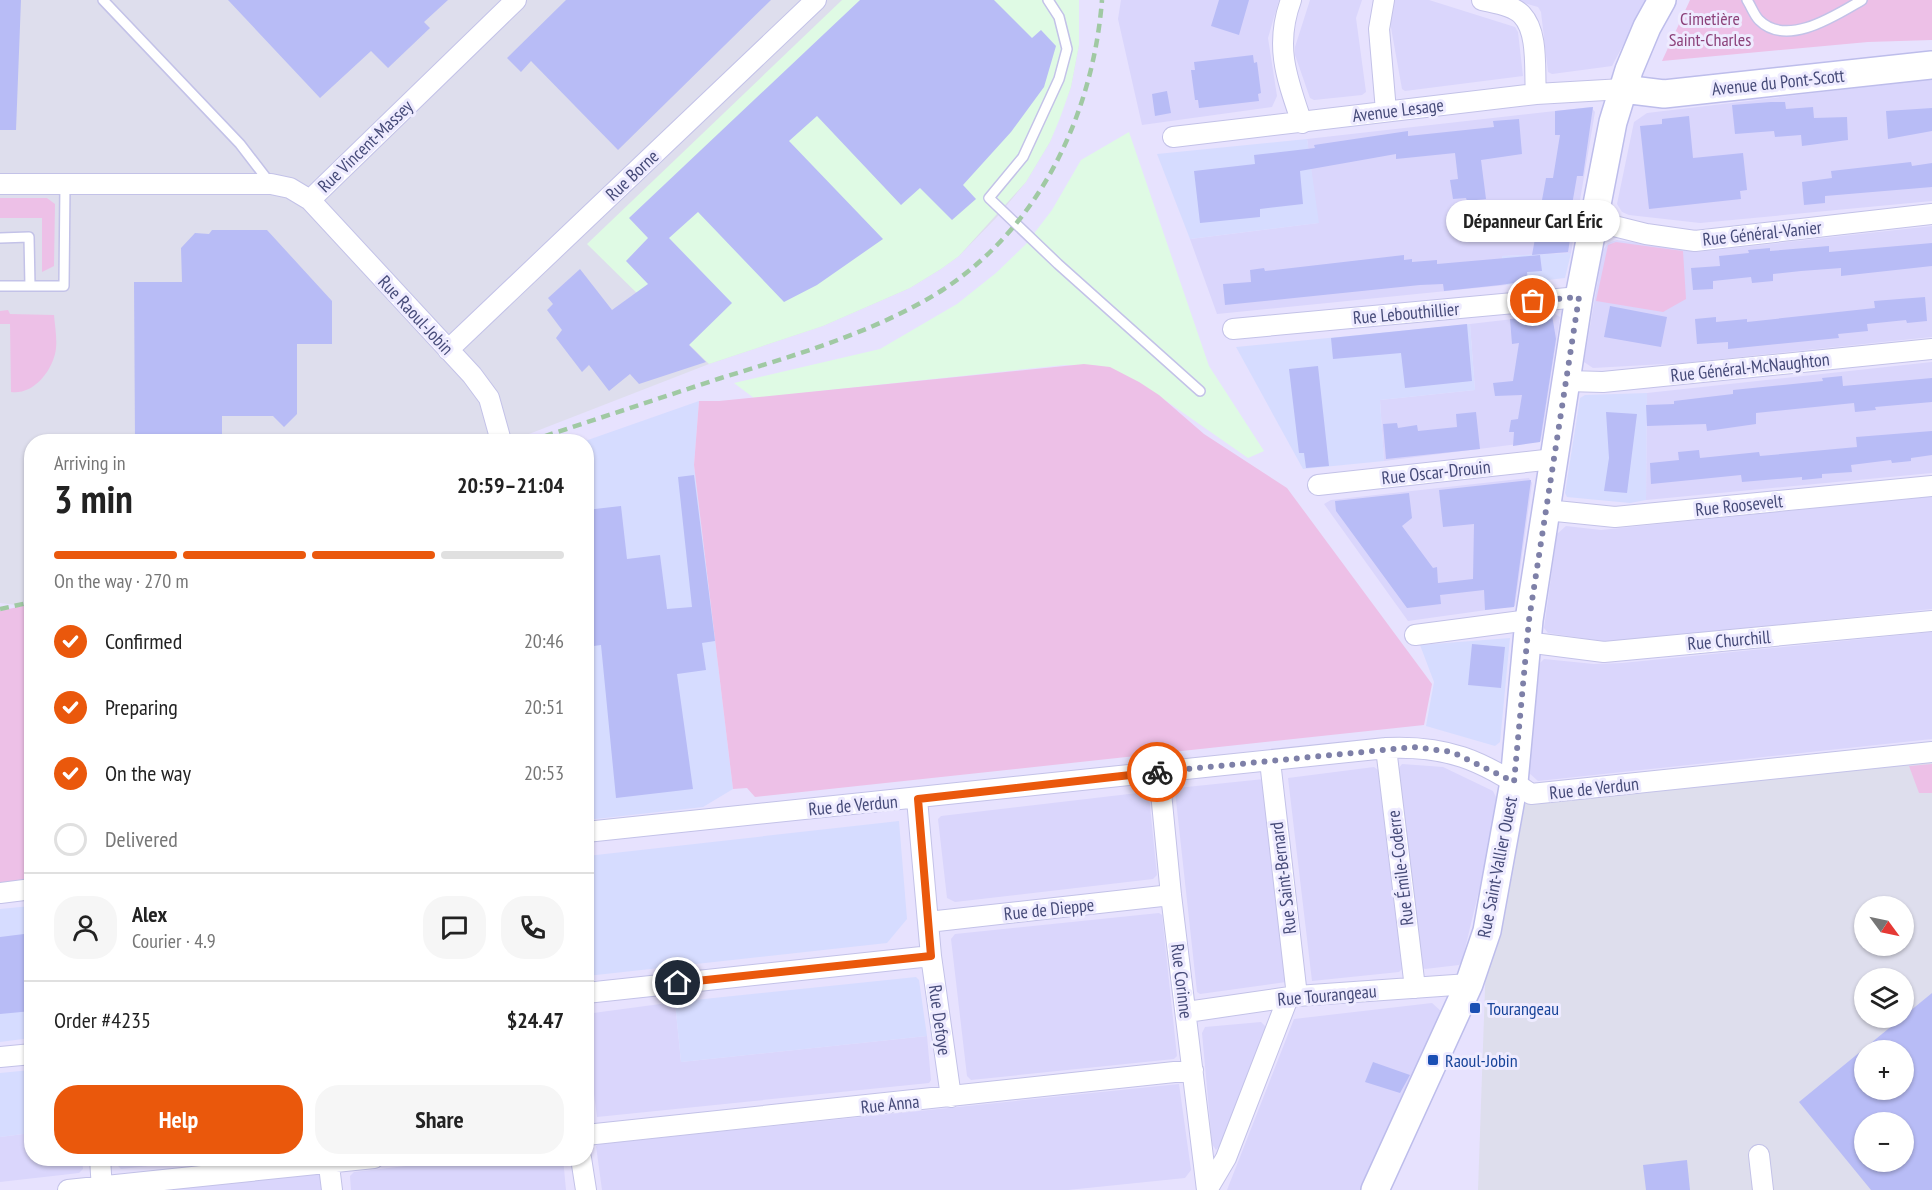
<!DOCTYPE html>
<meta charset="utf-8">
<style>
:root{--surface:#fff;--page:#f6f6f6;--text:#222;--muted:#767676;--line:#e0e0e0;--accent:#ea580c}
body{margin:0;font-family:"PT Sans Narrow",sans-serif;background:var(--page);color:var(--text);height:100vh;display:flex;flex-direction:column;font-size:22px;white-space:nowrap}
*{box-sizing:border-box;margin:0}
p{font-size:20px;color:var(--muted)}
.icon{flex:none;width:33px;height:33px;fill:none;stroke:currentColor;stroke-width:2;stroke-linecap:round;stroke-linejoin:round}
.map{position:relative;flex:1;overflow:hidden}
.drawer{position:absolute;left:24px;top:434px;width:570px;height:732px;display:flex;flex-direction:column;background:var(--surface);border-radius:24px;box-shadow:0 2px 4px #0004}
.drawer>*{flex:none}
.needle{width:39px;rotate:123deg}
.fabs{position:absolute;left:1854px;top:896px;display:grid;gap:12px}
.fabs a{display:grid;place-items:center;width:60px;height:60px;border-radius:50%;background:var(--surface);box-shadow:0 2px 4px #0004;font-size:30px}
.pin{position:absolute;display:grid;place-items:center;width:51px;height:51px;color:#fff;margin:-26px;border:3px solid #fff;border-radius:50%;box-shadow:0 2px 6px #0007}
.courier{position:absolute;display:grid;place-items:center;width:60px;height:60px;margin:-30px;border:4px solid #ea580c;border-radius:50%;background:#fff;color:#222;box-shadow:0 2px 8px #0007}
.bubble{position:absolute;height:42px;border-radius:21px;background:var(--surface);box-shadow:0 2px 4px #0004;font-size:20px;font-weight:700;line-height:42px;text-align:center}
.head em{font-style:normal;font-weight:700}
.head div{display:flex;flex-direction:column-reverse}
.head{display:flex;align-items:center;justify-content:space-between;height:102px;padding:0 30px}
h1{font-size:39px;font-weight:700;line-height:45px}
.bar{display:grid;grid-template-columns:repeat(4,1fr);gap:9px 6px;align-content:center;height:72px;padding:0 30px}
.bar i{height:8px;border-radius:4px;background:var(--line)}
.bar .on{background:var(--accent)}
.bar p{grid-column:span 4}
.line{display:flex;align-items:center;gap:15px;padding:0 30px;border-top:2px solid var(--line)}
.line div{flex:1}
.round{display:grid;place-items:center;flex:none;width:63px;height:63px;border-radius:24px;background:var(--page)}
ol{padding:0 30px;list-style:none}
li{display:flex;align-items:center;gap:18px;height:66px}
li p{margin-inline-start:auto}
li .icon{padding:6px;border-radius:50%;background:var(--accent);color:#fff;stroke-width:4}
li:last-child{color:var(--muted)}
li i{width:33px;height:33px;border:3px solid var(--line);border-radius:50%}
.button{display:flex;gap:12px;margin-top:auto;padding:12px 30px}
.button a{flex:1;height:69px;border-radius:24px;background:var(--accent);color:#fff;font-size:24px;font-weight:700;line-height:69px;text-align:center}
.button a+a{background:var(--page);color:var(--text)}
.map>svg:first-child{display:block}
.residential{fill:#dad6fc}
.commercial{fill:#d6dcff}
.industrial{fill:#dedeed;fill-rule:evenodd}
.education{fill:#dffae4}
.green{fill:#edc0e7}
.building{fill:#b8bcf6;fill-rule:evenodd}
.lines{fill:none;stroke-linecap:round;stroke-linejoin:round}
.lane-casing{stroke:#c3c2e8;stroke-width:12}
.street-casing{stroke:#c3c2e8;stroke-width:22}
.secondary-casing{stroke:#bdbdeb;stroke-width:30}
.lane{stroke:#fff;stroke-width:9}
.street{stroke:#fff;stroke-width:20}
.secondary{stroke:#fff;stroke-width:27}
.rail{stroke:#a0c9a3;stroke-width:4.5;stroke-dasharray:9 6;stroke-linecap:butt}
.done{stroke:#7e80a8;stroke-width:6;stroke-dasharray:0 10.8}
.route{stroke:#ea580c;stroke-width:8}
.transit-dot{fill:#1a4fb4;stroke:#eeebff;stroke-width:2}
.labels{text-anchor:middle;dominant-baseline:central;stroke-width:6;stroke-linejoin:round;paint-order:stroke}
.park-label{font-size:18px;fill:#8c427a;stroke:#eeebff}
.street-label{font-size:18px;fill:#464b79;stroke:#eeebff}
.transit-label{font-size:18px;fill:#164399;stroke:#eeebff;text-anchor:start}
</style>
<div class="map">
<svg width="1932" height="1190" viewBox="0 0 1932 1190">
<rect width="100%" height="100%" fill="#e7e2fe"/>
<path class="residential" d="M1121,0H1279L1268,38L1277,96L1272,107L1142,125L1118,19Z
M1310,0H1362L1356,18L1366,92L1362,95L1314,100L1310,98L1295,55V47Z
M1394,0H1429L1515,27L1518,32L1523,76L1405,91L1402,89L1390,22Z
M1514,0H1647L1612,66L1552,74L1548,72L1541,12L1538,7Z
M1932,79V201L1700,223L1629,215L1622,212L1617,204L1634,122L1647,113Z
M1591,107L1595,112L1571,253L1502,256L1506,285L1217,314L1190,239L1318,223L1307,139Z
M1932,226V337L1683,363L1593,368L1584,362L1603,250L1608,243L1617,240L1698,252Z
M1555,314L1560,317L1541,441L1384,461L1380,400L1475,390L1470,324Z
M1932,362V473L1646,500L1647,393Z
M1529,478L1532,483L1515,606L1408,621L1324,504L1331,500Z
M1932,496V609L1607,642L1548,633L1544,628L1557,534L1566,526L1601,530Z
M1932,632V739L1538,781L1529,773L1540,663L1544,659L1594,664L1622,663Z
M1402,764L1443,767L1493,791L1496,797L1491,841L1462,961L1459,965L1425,969L1421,967L1399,768Z
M1374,767L1378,770L1402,969L1399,972L1312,981L1288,778Z
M1264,779L1286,982L1200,994L1197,992L1175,791L1177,788Z
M1146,792L1149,796L1157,875L1153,879L955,902L947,898L938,819L941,816Z
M1159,913L1162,915L1177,1056L1174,1059L971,1080L967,1076L951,939L955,934Z
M675,1002L681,1062L927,1036L931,1080L929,1083L597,1117L587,1040L586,1014Z
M1432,1003L1442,1012L1365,1190H1227L1294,1019Z
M1261,1022L1265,1026V1033L1225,1140L1216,1150L1212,1144L1202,1033L1205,1027Z
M1179,1084L1191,1170L1185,1178L1068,1190H602L596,1146L599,1144Z
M31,1133L32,1158H82L83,1169L79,1173L0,1182V1137Z
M116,1158H223L121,1169L116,1164Z
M474,1158H563L566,1190H351L350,1176L354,1172Z
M316,1171L322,1176L324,1190H159Z"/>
<path class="commercial" d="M1307,139L1319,223L1190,239L1157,154Z
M1571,253L1565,278L1506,285L1502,256Z
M1470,324L1475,390L1380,400L1384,461L1303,469L1236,347Z
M1647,393L1646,500L1630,503L1567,497L1565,493L1580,398L1585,395Z
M699,401L694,465L733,789L703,807L587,820L585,441Z
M1510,638L1500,742L1495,746L1426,726L1434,682L1420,645Z
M899,821L907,919L887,943L587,976V856Z
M31,906V1038L0,1042V909Z
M916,977L919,980L927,1036L681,1062L675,1002Z
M31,1070V1133L0,1137V1073Z"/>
<path class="industrial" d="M0,0H1079V45L1071,87L1050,142L1026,182L997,217L959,256L941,269L910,288L823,326L709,364L511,441H32L31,602L17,605L0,603Z
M1932,761V1190H1478L1487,931L1514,782L1531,794ZM1864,906H1904V945H1864ZM1864,978H1904V1017H1864ZM1864,1050H1904V1089H1864ZM1864,1122H1904V1161H1864Z"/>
<path class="education" d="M842,0H1079V45L1071,87L1060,118L1050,142L1026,182L959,256L941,269L910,288L823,326L709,364L587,244Z
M1129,132L1209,366L1264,451L1248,458L1139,382L1095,365H1064L754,398L734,383L880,349L957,304L996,273L1026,244L1052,210L1081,160Z"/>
<path class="green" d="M1690,0H1932V40L1868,42L1662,61Z
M0,198H47L55,204L54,266L42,272V218H0Z
M1616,242L1683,251L1686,299L1663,312L1596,301L1608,245Z
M8,310L10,314L54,315C55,327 58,343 55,354C50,374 32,395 11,392L10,324H0V311Z
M1084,364L1110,367L1139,382L1159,395L1204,434L1287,488L1432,684L1424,725L755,797L747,788L733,789L694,465L699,401H719Z
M31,604V889L0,893V611Z
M1932,764V793H1919L1909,766Z"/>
<path class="building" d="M0,0H21L16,130H0Z
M228,0H448L424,22L430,28L388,68L371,51L320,98Z
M566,0H771L618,150L531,61L521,72L507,58Z
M860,0H994L1032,38L1041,30L1056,46L1044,87L1011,132L963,185L976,199L952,220L920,188L901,205L817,116L789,141L883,239L817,285L784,302L698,212L669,238L732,303L689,345L706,362L639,384L630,374L609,391L589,365L582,372L556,338L562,330L547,310L553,304L548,298L580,269L612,310L648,284L626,261L648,238L629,218Z
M1219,0H1249L1239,35L1211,26Z
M1253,55L1254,63L1257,62L1261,93L1258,94L1259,101L1199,108L1198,100H1195L1191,70H1195L1194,62Z
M1167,91L1171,113L1155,116L1152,94Z
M1771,102H1785L1786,109L1813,107L1814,118L1847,117L1848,140L1802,146L1801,135L1775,137L1774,131L1735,134L1732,105Z
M1593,107L1583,176H1577L1567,234L1571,233L1568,252L1532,255L1546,178H1553L1560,135H1555V111Z
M1932,108V131L1888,139L1886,111Z
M1689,116L1693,158L1743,153L1747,190L1740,191L1741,199L1649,209L1640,126L1662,124V119Z
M1519,119L1522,154L1481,160L1486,199L1467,201L1466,198L1453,199L1450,180L1458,179L1455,153L1396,159V154L1300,171L1303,204L1260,209V217L1200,223L1194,171L1255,164L1254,155L1315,148L1314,145L1408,131V136L1494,127L1493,121Z
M1911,162L1912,166L1932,163V187L1825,196V203L1804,205L1802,182L1832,178L1831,171Z
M212,230H267L332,301V344H297V414L284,427L273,416H222V441H135L134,282H182L181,248L195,233L209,234Z
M1932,243V266L1841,276V268L1801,271L1773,274V281L1752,283L1751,277L1713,281V289L1693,290L1691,268L1720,266L1719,256L1749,253L1748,250L1770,248V251L1829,246V252Z
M1404,255V260L1412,259V262L1437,260V264L1540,255L1542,271L1527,272L1528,281L1500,285L1444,291L1443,284L1420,285L1225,305L1223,284L1251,282L1250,270L1264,268L1265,271Z
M1925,297L1927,321L1907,323L1906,320L1867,324L1868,331L1838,334L1839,338L1818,340L1728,349V342L1697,344L1695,319L1716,317V322L1747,319V322L1875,308L1874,301Z
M1610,306L1667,317L1661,347L1604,337Z
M1552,315L1556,339L1540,442L1513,446L1514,432H1509L1511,420L1518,419L1522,395L1495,396L1493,383L1513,381L1519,343L1512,344L1510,319Z
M1467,324L1472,381L1405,388L1401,353L1333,359L1331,338Z
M1318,366L1329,466L1306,468L1304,453H1299L1289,369Z
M1842,376L1843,386L1932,378V402L1875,407L1876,410L1855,412L1854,403L1756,413V424L1707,431L1706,424L1647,426L1646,405L1674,404V401L1733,394V390L1823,381L1822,378Z
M1476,412L1480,449L1386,459L1383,424L1397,423L1398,428L1417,425L1418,431L1457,427L1456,414Z
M1606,412L1637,414L1627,493L1604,491L1609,458Z
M1932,431V455L1911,458V461L1892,463L1891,460L1851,465L1852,472L1822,474V478L1802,480V477L1742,482L1741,475L1651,484L1650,463L1679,460L1678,452L1699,450L1700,458L1759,452L1760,456L1857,447L1856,437Z
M694,475L715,641L702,643L706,670L677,674L693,789L616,798L601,645L586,647V510L621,506L627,559L660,555L667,609L692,607L678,477Z
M1531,480L1514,607L1485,610L1484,590L1440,595L1441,604L1407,608L1336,511L1335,501L1409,493L1412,518L1402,526L1433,568L1437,567L1438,583L1473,579L1474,524L1443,527L1439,490Z
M1472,644L1505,647L1501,688L1468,685Z
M24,934L32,1011L0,1014V937Z
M1932,993V1190H1871L1799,1102ZM1864,1050H1904V1089H1864ZM1864,1122H1904V1161H1864Z
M1373,1062L1410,1075L1400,1093L1365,1082Z
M1687,1160L1690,1190H1646L1643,1165Z"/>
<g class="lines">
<g class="lane-casing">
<path id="lane" d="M103,0L240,144L270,183
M1048,0L1059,17L1067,49L1059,79L1023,157L989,198L1058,264L1200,391
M1747,0C1751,6 1754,15 1759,20C1787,48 1836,15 1862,0
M0,238L29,237L30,286
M0,286H64L65,184"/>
</g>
<g class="street-casing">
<path id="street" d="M1291,0C1274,46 1287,79 1302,123
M1384,0L1379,29L1386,111
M1482,0C1494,3 1513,5 1522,15C1539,33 1534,71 1536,94
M1173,137L1536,94L1623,89
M0,184H271L290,188L310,200L516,0
M310,200L472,375L489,398L501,441
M1594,221L1646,234L1695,241L1932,214
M1233,329L1579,297
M448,350L816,0
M1567,381L1603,382L1932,349
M1318,485L1554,459
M1546,510L1615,517L1932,486
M1415,635L1529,620
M1526,642L1604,652L1932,621
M1386,748L1415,988
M1270,761L1297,996
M1159,772L1171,895L1207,1190
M917,799L931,956L951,1097
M586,832L1386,748C1446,745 1482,760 1531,794L1932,752
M0,893L32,889
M928,922L1171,895
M586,993L931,956
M1187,1012L1297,996L1469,984
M0,1057L32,1054
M586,1135L1193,1070
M1759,1155L1763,1190
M100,1158L102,1190
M328,1158L332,1190
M581,1158L586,1190
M68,1190L374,1158
M1207,1190L1226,1158L1288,998"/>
</g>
<g class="secondary-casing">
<path id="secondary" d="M1623,89L1664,94L1932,65
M1375,1190L1469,984L1487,931L1514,782L1529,620L1579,297L1613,122L1629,70L1647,27L1662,0"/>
</g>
<use href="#lane" class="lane"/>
<use href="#street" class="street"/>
<use href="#secondary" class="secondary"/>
<path class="rail" d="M530,441C594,420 657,399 721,378C795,355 877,332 944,289C1041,225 1093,113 1102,0
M0,609L32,602"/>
</g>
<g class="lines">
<path class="done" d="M1157,772L1414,747L1452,752L1514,782L1529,620L1579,297L1533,301"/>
<path class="route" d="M678,983L931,956L918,799L1157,772"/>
</g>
<g class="transit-dot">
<rect x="1469" y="1002" width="12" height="12" rx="3"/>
<rect x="1427" y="1054" width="12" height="12" rx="3"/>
</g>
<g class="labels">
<g class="park-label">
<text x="1710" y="18">Cimetière<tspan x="1710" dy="21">Saint-Charles</tspan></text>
</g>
<g class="street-label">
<text transform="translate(1778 82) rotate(-6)">Avenue du Pont-Scott</text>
<text transform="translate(1398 110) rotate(-7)">Avenue Lesage</text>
<text transform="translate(365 146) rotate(-44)">Rue Vincent-Massey</text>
<text transform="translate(632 175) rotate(-43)">Rue Borne</text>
<text transform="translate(1762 233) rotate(-6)">Rue Général-Vanier</text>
<text transform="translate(1406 313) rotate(-5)">Rue Lebouthillier</text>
<text transform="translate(416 315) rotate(47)">Rue Raoul-Jobin</text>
<text transform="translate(1750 367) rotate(-6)">Rue Général-McNaughton</text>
<text transform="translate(1436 472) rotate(-6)">Rue Oscar-Drouin</text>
<text transform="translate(1739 505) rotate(-6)">Rue Roosevelt</text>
<text transform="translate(1729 640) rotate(-5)">Rue Churchill</text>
<text transform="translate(1594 788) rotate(-6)">Rue de Verdun</text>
<text transform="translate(853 805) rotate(-5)">Rue de Verdun</text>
<text transform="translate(1497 867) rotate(-79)">Rue Saint-Vallier Ouest</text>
<text transform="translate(1400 868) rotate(-97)">Rue Émile-Coderre</text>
<text transform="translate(1283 878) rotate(-97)">Rue Saint-Bernard</text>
<text transform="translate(1049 909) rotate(-6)">Rue de Dieppe</text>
<text transform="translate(1182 981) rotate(83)">Rue Corinne</text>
<text transform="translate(1327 995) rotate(-5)">Rue Tourangeau</text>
<text transform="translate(940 1020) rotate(82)">Rue Defoye</text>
<text transform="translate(890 1104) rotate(-6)">Rue Anna</text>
</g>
<g class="transit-label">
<text x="1487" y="1008">Tourangeau</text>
<text x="1445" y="1060">Raoul-Jobin</text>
</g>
</g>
</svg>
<div class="fabs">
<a><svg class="needle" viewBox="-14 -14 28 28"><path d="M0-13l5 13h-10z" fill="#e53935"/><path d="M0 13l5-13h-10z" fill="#767676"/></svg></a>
<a><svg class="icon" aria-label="layers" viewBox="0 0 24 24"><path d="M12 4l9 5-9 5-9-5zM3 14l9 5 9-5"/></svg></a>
<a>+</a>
<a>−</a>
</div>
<div class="pin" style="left:1533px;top:301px;background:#ea580c"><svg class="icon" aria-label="bag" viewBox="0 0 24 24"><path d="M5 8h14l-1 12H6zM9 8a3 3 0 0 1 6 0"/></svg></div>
<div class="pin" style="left:678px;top:983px;background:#1f2937"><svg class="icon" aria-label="home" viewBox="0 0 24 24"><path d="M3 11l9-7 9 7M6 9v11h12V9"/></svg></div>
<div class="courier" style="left:1157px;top:772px"><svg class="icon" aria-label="bike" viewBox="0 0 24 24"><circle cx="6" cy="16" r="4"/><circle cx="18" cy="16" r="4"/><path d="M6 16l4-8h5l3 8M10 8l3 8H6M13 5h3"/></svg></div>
<div class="bubble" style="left:1446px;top:200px;width:174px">Dépanneur Carl Éric</div>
<section class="drawer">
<div class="head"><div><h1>3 min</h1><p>Arriving in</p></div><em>20:59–21:04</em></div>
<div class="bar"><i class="on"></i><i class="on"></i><i class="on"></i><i></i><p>On the way · 270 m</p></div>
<ol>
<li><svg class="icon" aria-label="check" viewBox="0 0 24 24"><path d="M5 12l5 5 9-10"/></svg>Confirmed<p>20:46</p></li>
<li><svg class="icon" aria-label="check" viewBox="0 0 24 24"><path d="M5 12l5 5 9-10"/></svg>Preparing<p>20:51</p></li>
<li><svg class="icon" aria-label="check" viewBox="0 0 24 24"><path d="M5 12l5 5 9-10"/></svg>On the way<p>20:53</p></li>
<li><i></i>Delivered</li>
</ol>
<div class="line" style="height:108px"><a class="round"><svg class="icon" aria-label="person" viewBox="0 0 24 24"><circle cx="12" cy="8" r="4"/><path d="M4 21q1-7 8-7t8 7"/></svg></a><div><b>Alex</b><p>Courier · 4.9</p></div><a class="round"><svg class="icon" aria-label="chat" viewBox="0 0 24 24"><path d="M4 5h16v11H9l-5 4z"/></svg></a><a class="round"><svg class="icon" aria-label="phone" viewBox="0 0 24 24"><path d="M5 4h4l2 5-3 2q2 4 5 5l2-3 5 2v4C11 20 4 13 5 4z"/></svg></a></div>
<div class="line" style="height:78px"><div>Order #4235</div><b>$24.47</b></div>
<div class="button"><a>Help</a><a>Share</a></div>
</section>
</div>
